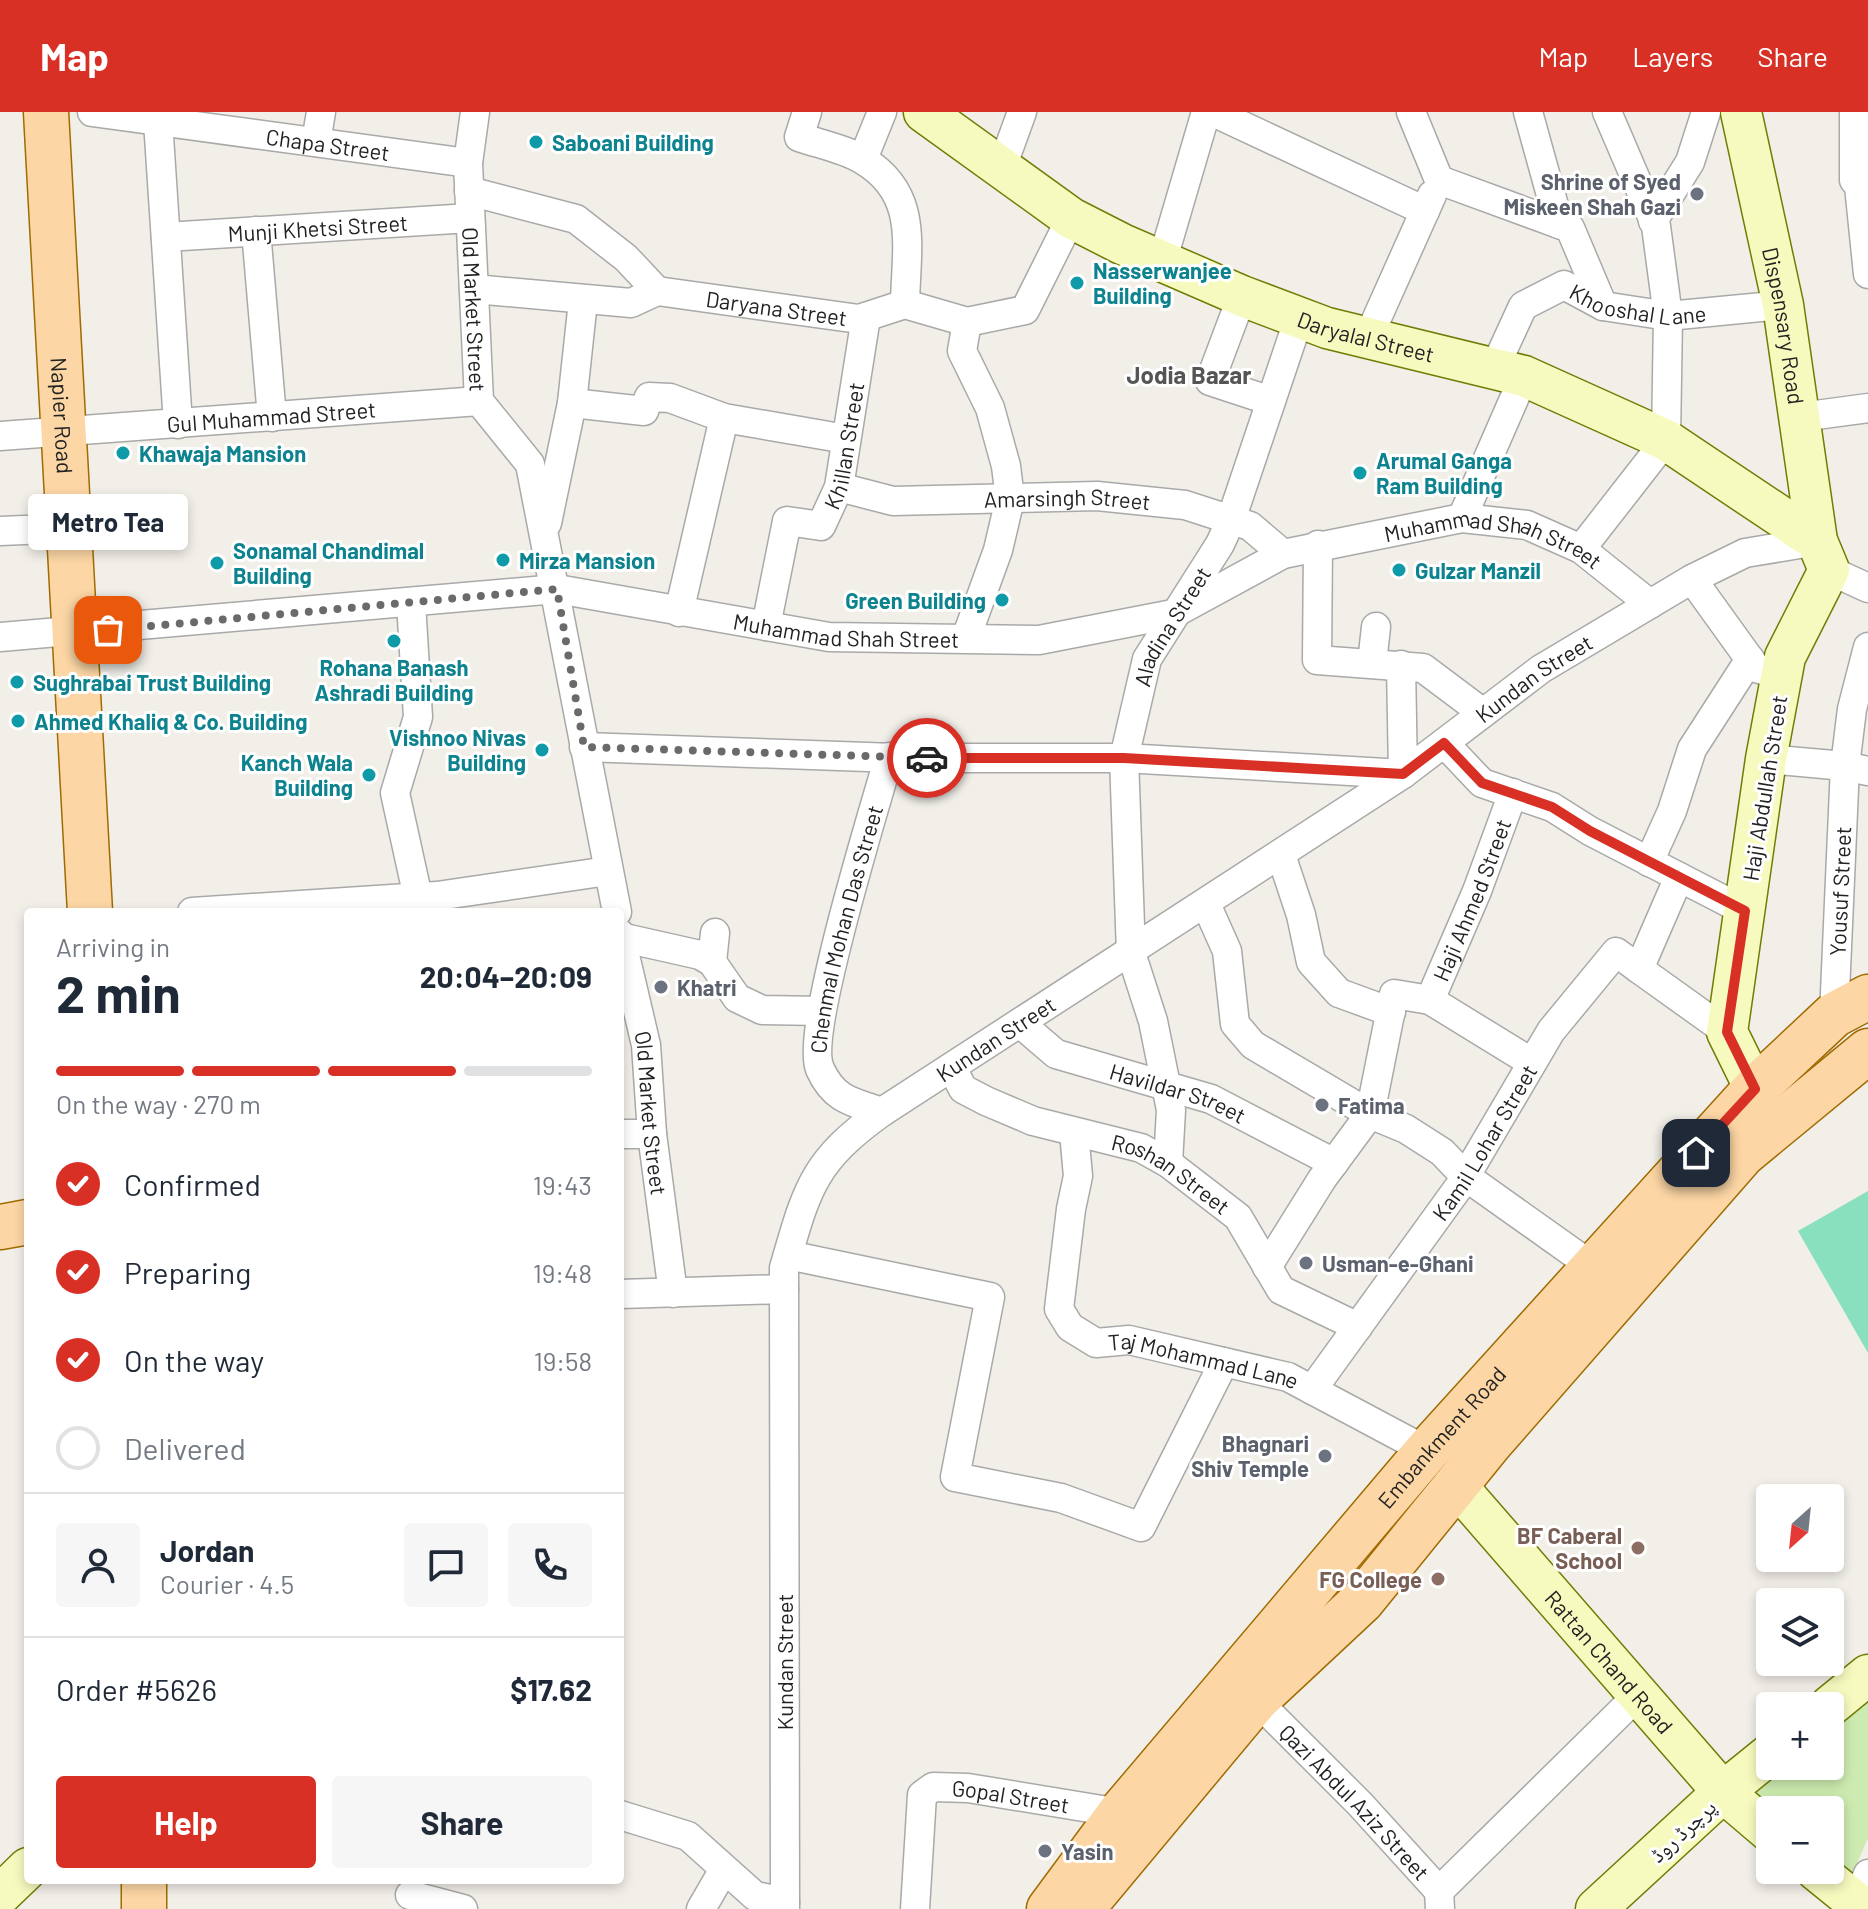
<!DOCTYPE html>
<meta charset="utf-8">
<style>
:root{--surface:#fff;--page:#f6f6f7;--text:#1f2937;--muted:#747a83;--line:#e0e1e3;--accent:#d93025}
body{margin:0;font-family:Barlow,"Noto Naskh Arabic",sans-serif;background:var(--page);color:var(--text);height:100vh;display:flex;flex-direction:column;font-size:30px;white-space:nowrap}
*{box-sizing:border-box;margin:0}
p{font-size:26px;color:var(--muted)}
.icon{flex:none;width:44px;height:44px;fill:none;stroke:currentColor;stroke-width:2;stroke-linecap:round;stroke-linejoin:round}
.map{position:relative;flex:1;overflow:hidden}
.sheet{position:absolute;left:24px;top:796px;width:600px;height:976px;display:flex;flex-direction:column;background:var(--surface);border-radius:8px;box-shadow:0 4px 12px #0003}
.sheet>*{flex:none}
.needle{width:52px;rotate:207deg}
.fabs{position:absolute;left:1756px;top:1372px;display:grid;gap:16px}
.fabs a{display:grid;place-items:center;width:88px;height:88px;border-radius:8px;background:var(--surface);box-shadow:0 4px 12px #0003;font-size:40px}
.pin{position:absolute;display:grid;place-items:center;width:68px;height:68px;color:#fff;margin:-34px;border-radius:16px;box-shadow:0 4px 12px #0006}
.courier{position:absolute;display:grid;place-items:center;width:80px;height:80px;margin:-40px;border:6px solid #d93025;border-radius:50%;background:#fff;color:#222;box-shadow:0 2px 10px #0007}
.bubble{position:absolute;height:56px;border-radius:8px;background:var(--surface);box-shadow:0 4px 12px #0003;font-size:26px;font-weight:700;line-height:56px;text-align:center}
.head em{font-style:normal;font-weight:700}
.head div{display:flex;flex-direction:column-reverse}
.head{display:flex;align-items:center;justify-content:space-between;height:136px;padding:0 32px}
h1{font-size:52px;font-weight:700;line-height:60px}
.bar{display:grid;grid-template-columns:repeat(4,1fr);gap:12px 8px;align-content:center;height:96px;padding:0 32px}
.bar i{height:10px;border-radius:6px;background:var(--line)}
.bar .current{background:var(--accent)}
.bar p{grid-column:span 4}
.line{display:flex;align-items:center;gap:20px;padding:0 32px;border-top:2px solid var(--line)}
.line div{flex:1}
.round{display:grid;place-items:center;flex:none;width:84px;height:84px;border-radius:8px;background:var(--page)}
ol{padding:0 32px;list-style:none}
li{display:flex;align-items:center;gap:24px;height:88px}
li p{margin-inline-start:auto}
li .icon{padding:8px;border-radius:50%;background:var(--accent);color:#fff;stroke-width:4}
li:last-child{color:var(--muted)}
li i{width:44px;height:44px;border:4px solid var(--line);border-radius:50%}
.button{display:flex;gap:16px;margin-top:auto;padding:16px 32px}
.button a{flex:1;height:92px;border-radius:8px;background:var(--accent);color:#fff;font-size:32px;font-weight:700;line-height:92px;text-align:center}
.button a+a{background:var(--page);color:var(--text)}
header{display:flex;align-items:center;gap:48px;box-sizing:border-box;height:112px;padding:0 40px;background:var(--accent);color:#fff}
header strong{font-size:38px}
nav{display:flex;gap:44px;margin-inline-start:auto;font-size:28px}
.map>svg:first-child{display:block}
.grass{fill:#cdebb0}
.pitch{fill:#88e0be}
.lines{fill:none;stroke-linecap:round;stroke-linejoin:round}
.street-casing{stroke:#a9a9a9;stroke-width:31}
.secondary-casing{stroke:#707d05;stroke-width:43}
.primary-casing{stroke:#a06b00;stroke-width:47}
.street{stroke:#fff;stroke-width:28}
.secondary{stroke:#f7fabf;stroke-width:40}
.primary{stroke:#fcd6a4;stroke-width:44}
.done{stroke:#6b6a68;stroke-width:8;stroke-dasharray:0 14.4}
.route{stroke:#d93025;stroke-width:10}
.culture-dot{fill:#0f9aa8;stroke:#fff;stroke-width:3}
.worship-dot{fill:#6b7280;stroke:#fff;stroke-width:3}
.education-dot{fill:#8d6e63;stroke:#fff;stroke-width:3}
.labels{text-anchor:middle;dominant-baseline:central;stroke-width:6;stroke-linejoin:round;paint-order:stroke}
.culture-label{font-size:22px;font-weight:bold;fill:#0d838f;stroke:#fff;text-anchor:start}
.street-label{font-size:22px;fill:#222;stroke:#fff}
.worship-label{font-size:22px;font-weight:bold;fill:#5b616d;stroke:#fff;text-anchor:start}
.education-label{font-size:22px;font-weight:bold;fill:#785e54;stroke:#fff;text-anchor:end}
.neighbourhood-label{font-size:24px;font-weight:bold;fill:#555;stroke:#fff}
</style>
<header>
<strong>Map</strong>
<nav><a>Map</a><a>Layers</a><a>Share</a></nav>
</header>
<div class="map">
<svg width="1868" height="1797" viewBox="0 0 1868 1797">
<rect width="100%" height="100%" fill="#f2efe9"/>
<path class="grass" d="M1868,1563V1726L1851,1765L1830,1751V1698H1770L1723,1680L1770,1654H1830V1594Z"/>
<path class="pitch" d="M1868,1079V1241L1798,1119Z"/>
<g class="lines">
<g class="street-casing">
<g id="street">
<path id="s1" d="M92,0L468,51"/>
<path id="s2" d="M475,0L468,51L479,289L530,352L617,800"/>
<path d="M807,0L799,25C819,32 845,37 863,48C920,82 906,135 905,192"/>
<path d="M1213,0L1425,99"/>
<path d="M1411,0L1439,68L1570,116L1603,194"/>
<path d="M1528,0L1559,112"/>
<path d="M1854,0V68L1859,74L1868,162"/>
<path d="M158,9L178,312"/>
<path d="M316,30L321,0"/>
<path d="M863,47L882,0"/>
<path d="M1002,55L1022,0"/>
<path id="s3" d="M469,79L576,107L626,146L657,179L859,207L905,192L967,210L1025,198L1071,106"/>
<path d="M1653,109L1690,50L1706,0"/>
<path d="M256,119L272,305"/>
<path id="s4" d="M166,125L470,106"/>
<path d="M1162,150L1206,0"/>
<path d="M474,177L631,191L657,179"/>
<path d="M1242,184L1210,269L1271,289"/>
<path d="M1368,226L1432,83"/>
<path id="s5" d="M1494,257L1523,194L1564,173L1603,194L1668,204L1783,193"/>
<path d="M572,291L644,299L649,285L670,286L724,306L846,327"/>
<path d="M1801,305L1868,296"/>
<path id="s6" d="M0,324L479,289"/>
<path id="s7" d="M839,375L893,389L1097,384L1185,393L1250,414L1283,442"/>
<path d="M1462,406L1524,264"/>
<path d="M547,411L572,291L583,189"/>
<path d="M0,419L71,416"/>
<path d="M1318,433L1317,548L1423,556L1483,601"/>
<path d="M1581,437L1666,328L1668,204L1656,114L1607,0"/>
<path d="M1829,458L1868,476"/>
<path d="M1692,467L1756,556L1763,558"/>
<path d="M411,491L418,605L395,681L421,799"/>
<path d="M679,500L724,306"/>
<path id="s8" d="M766,514L787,409L821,414L839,375L866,205"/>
<path id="s9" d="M0,525L557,477L829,525L1039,528L1173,502L1283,442L1462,406L1527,413L1581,437L1650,492"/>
<path d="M966,526L998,438L1010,387L1006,354L990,296L962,239L967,210"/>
<path d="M1372,551L1376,515"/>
<path d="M1444,631L1482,671L1552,695L1590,719L1745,799"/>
<path d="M584,635L895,646H1124L1403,662L1401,553"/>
<path d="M1766,647L1845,654L1852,597L1868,535"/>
<path d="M1281,743L1301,803L1311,850L1339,881L1391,900"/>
<path d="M1649,750L1672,699L1692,637L1750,547"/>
<path d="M1679,765L1639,857L1727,920"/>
<path d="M1206,792L1227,839L1235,912L1253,933L1370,1002L1406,1017L1442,1040L1465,1064L1593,1155"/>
<path d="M192,800L437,784L608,759"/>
<path id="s10" d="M620,822L646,933L652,1022L673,1181"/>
<path d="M620,825L700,843L712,850L737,886L762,898L821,899"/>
<path d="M712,850L715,821"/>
<path d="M1430,888L1531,950"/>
<path id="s11" d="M1834,903L1845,654L1868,659"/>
<path id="s12" d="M1021,912L1056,942L1211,987L1334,1051"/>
<path id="s13" d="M952,956L963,977L986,989L1033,1009L1141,1036L1168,1051L1238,1105L1281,1178L1358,1215"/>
<path id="s14" d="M882,1000C852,990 834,988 820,957C804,921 875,695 889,645"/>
<path id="s15" d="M1074,1020L1078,1064L1071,1097L1059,1197L1070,1215L1096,1231L1129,1228L1288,1265L1427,1339"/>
<path d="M620,1022H652"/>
<path id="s16" d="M1168,1051L1171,998L1153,909L1131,841L1124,646L1147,547L1220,432L1231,408L1299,206"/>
<path d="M788,1143L990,1185L955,1365L1061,1386L1141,1415L1224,1250"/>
<path id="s17" d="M1267,1155L1322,1067L1370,1002L1394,882L1430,888L1477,779L1513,681"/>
<path d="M620,1182L784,1177"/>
<path id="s18" d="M1312,1278L1461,1072L1551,919L1616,840L1639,857"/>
<path id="s19" d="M1256,1588L1360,1692L1439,1779L1440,1797"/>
<path d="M620,1703L688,1724L755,1784L785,1790"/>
<path d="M1439,1779L1637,1584"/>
<path d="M410,1783L463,1797"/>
<path d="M701,1797L723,1759"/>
<path id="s20" d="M785,1797L784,1156C807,1077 812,1050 882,1000L1403,662L1541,557L1692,467L1745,441L1817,429"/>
<path id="s21" d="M915,1797L922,1683L933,1675L968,1676L1120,1701"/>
<path d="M1853,1797L1868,1762"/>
</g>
</g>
<g class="secondary-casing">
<g id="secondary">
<path id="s22" d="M924,0L1071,106L1122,132L1242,184L1327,216L1524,264L1666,328L1817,429"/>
<path id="s23" d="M1741,0L1783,193L1817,429L1829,458L1785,545L1766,647L1727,920L1755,977"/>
<path id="s24" d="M1456,1373L1723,1680L1770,1720"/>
<path d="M1830,1594L1868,1563"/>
<path d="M1816,1758L1864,1797"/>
<path d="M0,1783L28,1756"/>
<path d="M1596,1797L1723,1680L1770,1642"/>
</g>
</g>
<g class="primary-casing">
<g id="primary">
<path id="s25" d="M46,0L90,800"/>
<path d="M0,1115L28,1110"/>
<path d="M1090,1787L1256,1588L1362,1489L1491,1330L1743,1042L1868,939"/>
<path d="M144,1797V1768"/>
<path id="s26" d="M1049,1797L1120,1701L1427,1339L1755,977L1834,903L1868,885"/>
</g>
</g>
<use href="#street" class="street"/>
<use href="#secondary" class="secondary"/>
<use href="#primary" class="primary"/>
</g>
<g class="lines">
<path class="done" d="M108,518L557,477L584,635L927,646"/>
<path class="route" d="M927,646H1124L1403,662L1444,631L1482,671L1552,695L1590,719L1745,799L1727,920L1755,977L1696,1041"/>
</g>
<g class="culture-dot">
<circle cx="536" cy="30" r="8"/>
<circle cx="1077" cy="171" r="8"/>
<circle cx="123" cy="341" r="8"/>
<circle cx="1360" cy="361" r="8"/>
<circle cx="503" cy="448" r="8"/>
<circle cx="217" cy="451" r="8"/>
<circle cx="1399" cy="458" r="8"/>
<circle cx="1002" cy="488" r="8"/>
<circle cx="394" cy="529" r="8"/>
<circle cx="17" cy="570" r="8"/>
<circle cx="18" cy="609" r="8"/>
<circle cx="542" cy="638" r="8"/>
<circle cx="369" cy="663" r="8"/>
</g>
<g class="worship-dot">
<circle cx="1697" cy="82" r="8"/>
<circle cx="661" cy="875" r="8"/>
<circle cx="1322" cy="993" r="8"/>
<circle cx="1306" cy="1151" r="8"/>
<circle cx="1325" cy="1344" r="8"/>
<circle cx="1045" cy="1739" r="8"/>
</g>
<g class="education-dot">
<circle cx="1638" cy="1436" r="8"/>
<circle cx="1438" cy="1467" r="8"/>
</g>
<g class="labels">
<g class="culture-label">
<text x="552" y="30">Saboani Building</text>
<text x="1093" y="158">Nasserwanjee<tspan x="1093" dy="25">Building</tspan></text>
<text x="139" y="341">Khawaja Mansion</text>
<text x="1376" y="348">Arumal Ganga<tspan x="1376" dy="25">Ram Building</tspan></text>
<text x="233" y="438">Sonamal Chandimal<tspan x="233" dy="25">Building</tspan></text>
<text x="519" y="448">Mirza Mansion</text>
<text x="1415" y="458">Gulzar Manzil</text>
<text x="986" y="488" text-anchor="end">Green Building</text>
<text x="394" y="555" text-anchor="middle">Rohana Banash<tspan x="394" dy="25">Ashradi Building</tspan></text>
<text x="33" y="570">Sughrabai Trust Building</text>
<text x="34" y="609">Ahmed Khaliq &amp; Co. Building</text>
<text x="526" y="625" text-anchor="end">Vishnoo Nivas<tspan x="526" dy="25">Building</tspan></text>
<text x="353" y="650" text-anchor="end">Kanch Wala<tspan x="353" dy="25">Building</tspan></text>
</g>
<g class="street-label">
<text stroke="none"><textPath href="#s1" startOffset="238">Chapa Street</textPath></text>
<text stroke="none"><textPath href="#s4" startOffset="152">Munji Khetsi Street</textPath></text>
<text stroke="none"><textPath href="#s5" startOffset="194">Khooshal Lane</textPath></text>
<text stroke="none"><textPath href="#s3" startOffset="340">Daryana Street</textPath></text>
<text stroke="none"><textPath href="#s2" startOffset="198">Old Market Street</textPath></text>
<text stroke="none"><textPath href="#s23" startOffset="218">Dispensary Road</textPath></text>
<text stroke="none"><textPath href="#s22" startOffset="500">Daryalal Street</textPath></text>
<text stroke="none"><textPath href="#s25" startOffset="304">Napier Road</textPath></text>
<text stroke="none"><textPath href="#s6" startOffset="272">Gul Muhammad Street</textPath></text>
<text stroke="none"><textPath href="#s8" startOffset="226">Khillan Street</textPath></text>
<text stroke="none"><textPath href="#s7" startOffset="230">Amarsingh Street</textPath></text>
<text stroke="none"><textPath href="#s9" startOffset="1524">Muhammad Shah Street</textPath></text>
<text stroke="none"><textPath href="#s9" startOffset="852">Muhammad Shah Street</textPath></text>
<text stroke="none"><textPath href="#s16" startOffset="552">Aladina Street</textPath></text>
<text stroke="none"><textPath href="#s20" startOffset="1614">Kundan Street</textPath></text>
<text transform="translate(1764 676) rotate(-81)">Haji Abdullah Street</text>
<text stroke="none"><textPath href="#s11" startOffset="124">Yousuf Street</textPath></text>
<text stroke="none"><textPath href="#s17" startOffset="452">Haji Ahmed Street</textPath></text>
<text stroke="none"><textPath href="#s14" startOffset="222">Chenmal Mohan Das Street</textPath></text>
<text stroke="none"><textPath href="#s20" startOffset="966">Kundan Street</textPath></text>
<text stroke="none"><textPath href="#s12" startOffset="174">Havildar Street</textPath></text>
<text stroke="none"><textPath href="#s10" startOffset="182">Old Market Street</textPath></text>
<text stroke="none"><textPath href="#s18" startOffset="302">Kamil Lohar Street</textPath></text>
<text stroke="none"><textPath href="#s13" startOffset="250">Roshan Street</textPath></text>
<text stroke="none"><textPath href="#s15" startOffset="340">Taj Mohammad Lane</textPath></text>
<text stroke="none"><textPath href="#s26" startOffset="614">Embankment Road</textPath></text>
<text transform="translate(784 1550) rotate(-90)">Kundan Street</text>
<text stroke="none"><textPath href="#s24" startOffset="234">Rattan Chand Road</textPath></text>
<text stroke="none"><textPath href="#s21" startOffset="206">Gopal Street</textPath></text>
<text stroke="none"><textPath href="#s19" startOffset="142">Qazi Abdul Aziz Street</textPath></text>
<text transform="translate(1682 1718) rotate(-43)">پرچرڈ روڈ</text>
</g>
<g class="worship-label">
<text x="1681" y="69" text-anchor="end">Shrine of Syed<tspan x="1681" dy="25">Miskeen Shah Gazi</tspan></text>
<text x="677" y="875">Khatri</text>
<text x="1338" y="993">Fatima</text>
<text x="1322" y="1151">Usman-e-Ghani</text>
<text x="1309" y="1331" text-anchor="end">Bhagnari<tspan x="1309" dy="25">Shiv Temple</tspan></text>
<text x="1061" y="1739">Yasin</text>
</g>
<g class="education-label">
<text x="1622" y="1423">BF Caberal<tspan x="1622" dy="25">School</tspan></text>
<text x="1422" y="1467">FG College</text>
</g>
<g class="neighbourhood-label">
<text x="1189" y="262">Jodia Bazar</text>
</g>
</g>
</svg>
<div class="fabs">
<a><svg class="needle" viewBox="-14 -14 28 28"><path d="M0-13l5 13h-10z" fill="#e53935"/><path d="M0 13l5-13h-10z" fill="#747a83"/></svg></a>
<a><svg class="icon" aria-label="layers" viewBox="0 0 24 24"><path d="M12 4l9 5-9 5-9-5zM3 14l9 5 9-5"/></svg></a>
<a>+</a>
<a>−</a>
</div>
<div class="pin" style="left:108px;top:518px;background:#ea580c"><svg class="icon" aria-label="bag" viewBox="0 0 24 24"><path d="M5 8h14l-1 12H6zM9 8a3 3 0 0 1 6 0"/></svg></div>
<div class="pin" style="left:1696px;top:1041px;background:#1f2937"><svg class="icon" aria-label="home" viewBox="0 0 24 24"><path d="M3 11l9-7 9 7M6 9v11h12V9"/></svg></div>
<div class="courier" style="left:927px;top:646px"><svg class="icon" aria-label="car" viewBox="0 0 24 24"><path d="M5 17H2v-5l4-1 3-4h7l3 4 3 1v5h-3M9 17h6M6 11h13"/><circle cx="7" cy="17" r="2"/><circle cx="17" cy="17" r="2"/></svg></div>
<div class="bubble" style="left:28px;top:382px;width:160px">Metro Tea</div>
<section class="sheet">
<div class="head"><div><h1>2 min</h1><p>Arriving in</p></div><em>20:04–20:09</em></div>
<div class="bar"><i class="current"></i><i class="current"></i><i class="current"></i><i></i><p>On the way · 270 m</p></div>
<ol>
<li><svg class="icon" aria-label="check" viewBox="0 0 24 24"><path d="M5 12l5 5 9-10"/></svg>Confirmed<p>19:43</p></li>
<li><svg class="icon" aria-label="check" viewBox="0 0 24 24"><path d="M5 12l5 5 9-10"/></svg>Preparing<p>19:48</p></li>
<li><svg class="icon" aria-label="check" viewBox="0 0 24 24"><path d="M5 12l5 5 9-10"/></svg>On the way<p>19:58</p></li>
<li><i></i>Delivered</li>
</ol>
<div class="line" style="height:144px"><a class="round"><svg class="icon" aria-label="person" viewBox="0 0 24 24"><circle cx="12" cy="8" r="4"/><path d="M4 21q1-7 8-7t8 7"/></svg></a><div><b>Jordan</b><p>Courier · 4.5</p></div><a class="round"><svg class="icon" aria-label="chat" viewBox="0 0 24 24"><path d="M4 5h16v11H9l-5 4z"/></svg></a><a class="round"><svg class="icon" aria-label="phone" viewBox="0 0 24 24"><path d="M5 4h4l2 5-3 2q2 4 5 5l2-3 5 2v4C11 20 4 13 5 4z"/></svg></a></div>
<div class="line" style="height:104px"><div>Order #5626</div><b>$17.62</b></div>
<div class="button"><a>Help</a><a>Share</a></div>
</section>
</div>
